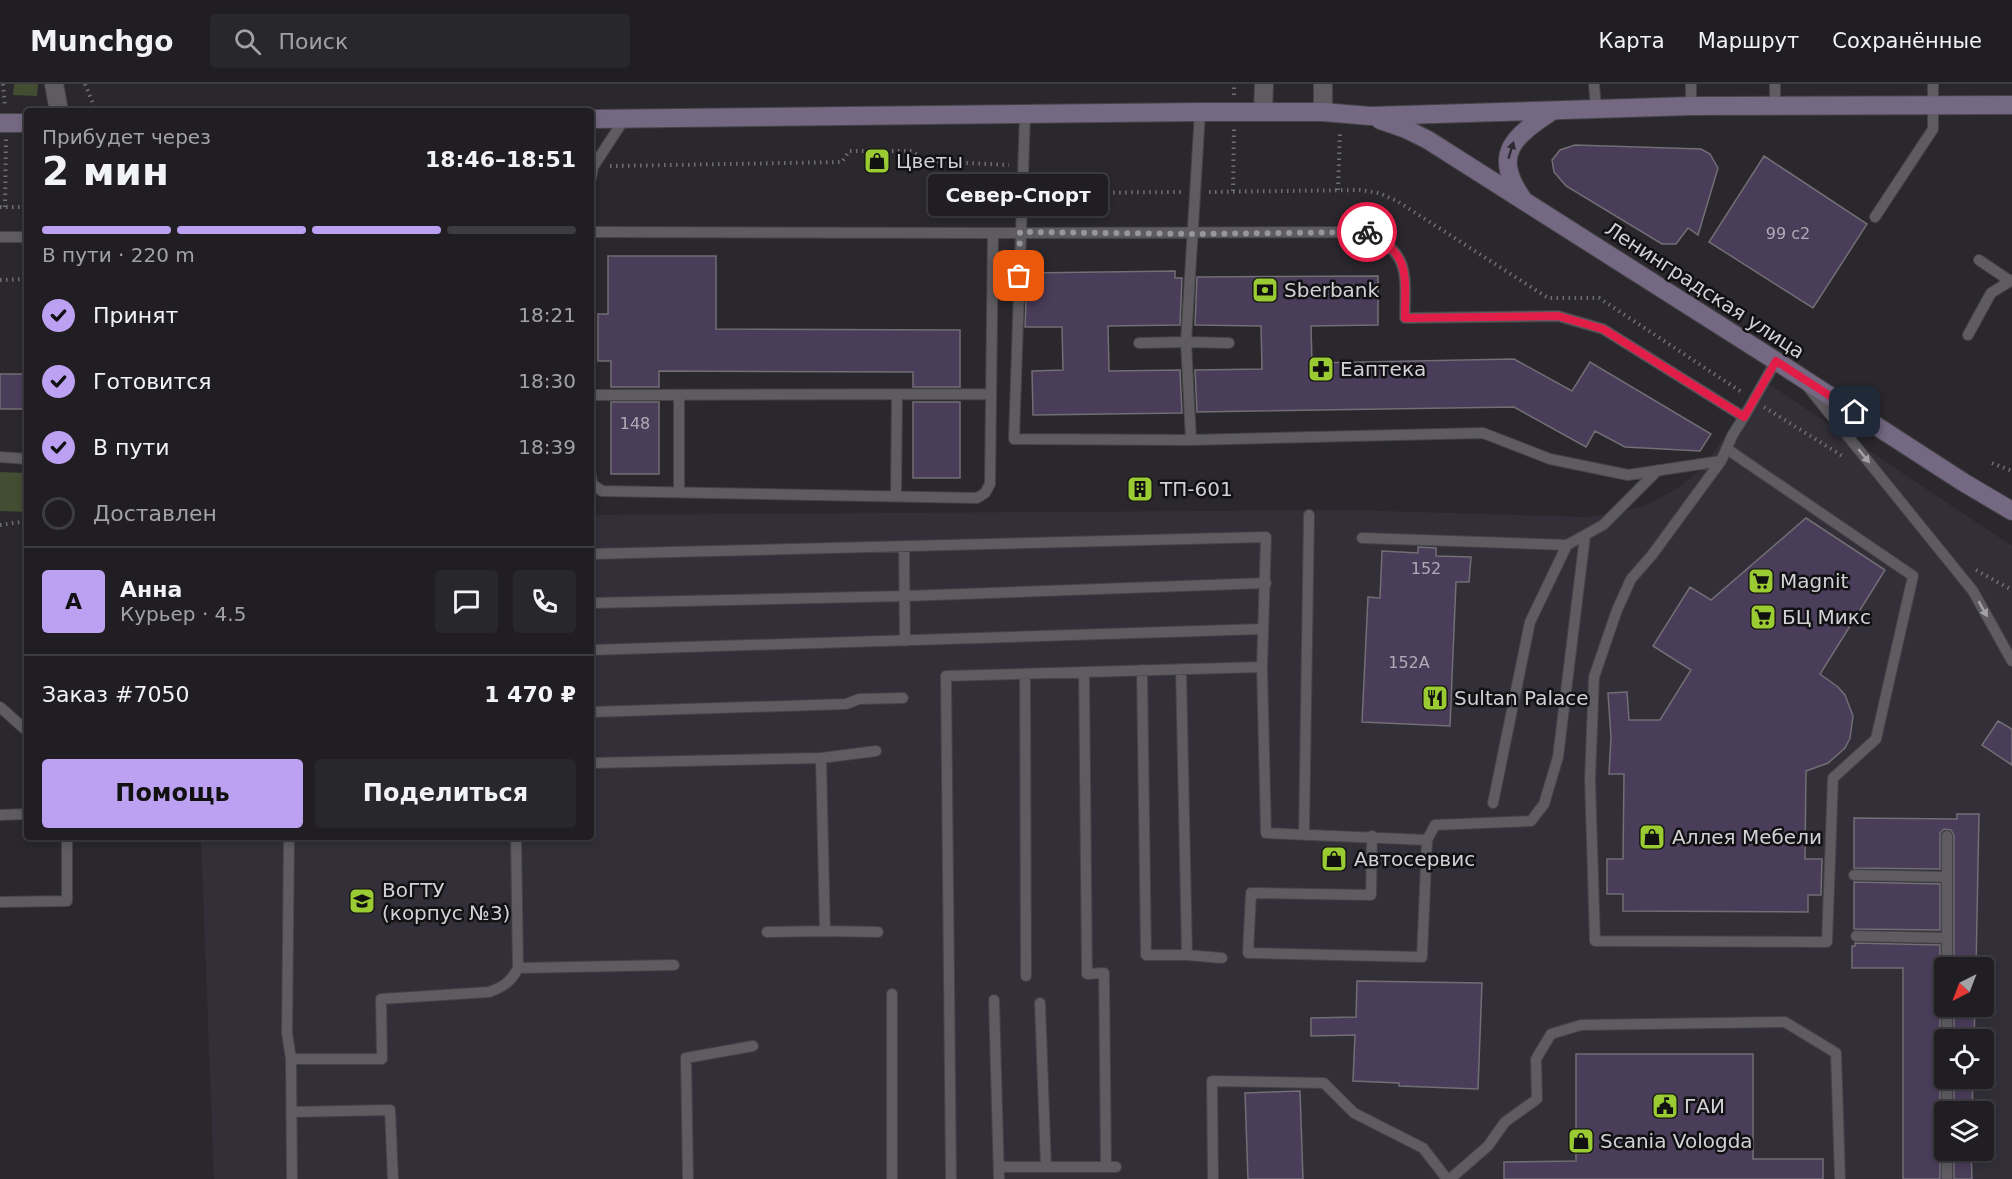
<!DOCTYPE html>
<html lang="ru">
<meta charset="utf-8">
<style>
:root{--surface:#201e22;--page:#28272a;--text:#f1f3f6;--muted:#a2a2a5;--line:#3d3c40;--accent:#bca0f2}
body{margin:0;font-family:"DejaVu Sans",sans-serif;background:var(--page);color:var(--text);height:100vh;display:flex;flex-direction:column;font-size:22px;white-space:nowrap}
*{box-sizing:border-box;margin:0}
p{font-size:20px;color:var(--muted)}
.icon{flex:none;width:33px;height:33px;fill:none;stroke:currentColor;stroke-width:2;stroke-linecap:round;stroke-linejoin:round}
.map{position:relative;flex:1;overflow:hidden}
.drawer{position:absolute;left:24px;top:24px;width:570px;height:732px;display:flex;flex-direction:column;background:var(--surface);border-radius:6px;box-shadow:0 3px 9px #0003,0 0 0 2px var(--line)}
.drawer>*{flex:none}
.needle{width:39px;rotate:222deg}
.buttons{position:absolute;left:1934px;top:873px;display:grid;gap:12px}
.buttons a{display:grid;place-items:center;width:60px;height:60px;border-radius:6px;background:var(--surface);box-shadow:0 3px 9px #0003,0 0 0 2px var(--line);font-size:30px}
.pin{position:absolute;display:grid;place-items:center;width:51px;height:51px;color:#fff;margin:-26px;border-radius:12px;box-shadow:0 3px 9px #0006}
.courier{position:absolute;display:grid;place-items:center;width:60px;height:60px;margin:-30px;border:4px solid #e11d48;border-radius:50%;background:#fff;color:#222;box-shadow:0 2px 8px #0007}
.bubble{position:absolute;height:42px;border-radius:6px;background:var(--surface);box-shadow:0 3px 9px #0003,0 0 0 2px var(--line);font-size:20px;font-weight:800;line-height:42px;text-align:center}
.summary em{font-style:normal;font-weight:800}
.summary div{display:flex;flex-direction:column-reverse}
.summary{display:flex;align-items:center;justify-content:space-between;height:102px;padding:0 18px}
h1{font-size:39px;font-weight:800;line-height:45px}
.bar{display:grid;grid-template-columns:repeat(4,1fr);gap:9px 6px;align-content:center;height:72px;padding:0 18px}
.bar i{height:8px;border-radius:4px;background:var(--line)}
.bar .on{background:var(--accent)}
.bar p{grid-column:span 4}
.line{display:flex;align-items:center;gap:15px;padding:0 18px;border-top:2px solid var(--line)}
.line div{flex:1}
.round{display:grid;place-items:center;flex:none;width:63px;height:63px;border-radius:6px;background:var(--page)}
ol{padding:0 18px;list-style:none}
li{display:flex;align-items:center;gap:18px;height:66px}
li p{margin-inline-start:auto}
li .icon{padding:6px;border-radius:50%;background:var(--accent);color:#111;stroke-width:4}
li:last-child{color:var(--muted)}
li i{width:33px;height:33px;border:3px solid var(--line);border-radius:50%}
.cta{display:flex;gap:12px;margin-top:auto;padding:12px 18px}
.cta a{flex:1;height:69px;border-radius:6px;background:var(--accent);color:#111;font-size:24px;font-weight:800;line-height:69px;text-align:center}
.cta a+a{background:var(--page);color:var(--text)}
header{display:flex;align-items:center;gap:36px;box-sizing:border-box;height:84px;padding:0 30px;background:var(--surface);border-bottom:2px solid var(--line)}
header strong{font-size:28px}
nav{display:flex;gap:33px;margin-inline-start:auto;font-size:21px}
.search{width:420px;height:54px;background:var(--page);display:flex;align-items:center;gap:15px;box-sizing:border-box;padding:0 21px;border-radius:6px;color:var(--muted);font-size:22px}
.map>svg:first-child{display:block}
.built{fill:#332f39;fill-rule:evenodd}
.green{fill:#424d32}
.building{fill:#4a3d5a;stroke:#716e74;stroke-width:1.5}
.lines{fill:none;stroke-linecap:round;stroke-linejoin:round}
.lane-casing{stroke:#444347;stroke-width:12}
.street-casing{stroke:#444347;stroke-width:20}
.secondary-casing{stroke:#444347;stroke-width:20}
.path{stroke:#6f6e72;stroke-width:4;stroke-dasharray:1.5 4.5;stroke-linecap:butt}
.lane{stroke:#5e5c61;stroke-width:10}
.street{stroke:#5e5c61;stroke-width:18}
.secondary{stroke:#746882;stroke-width:18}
.oneway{fill:#2f2b34}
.oneway2{fill:#a4a2a6}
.done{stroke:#97969a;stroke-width:6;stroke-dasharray:0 10.8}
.route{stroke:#e11d48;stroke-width:8}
.labels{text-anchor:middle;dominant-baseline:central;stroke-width:5;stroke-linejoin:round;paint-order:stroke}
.number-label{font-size:16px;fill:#b0acb6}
.poi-label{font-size:20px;fill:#d2d1d4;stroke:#121113;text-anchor:start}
.street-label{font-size:20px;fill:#d2d1d4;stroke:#121113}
</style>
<header>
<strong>Munchgo</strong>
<div class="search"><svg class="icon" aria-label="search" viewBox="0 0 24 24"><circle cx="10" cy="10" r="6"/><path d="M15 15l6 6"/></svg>Поиск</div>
<nav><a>Карта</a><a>Маршрут</a><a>Сохранённые</a></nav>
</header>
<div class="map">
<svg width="2012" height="1095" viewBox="0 0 2012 1095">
<rect width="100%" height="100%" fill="#2a282d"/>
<path class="built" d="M1764,297L2012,462V1095H214L201,753H591V431L1349,426L1587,433L1617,429L1645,422L1676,405L1702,385ZM1944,884H1983V922H1944ZM1944,956H1983V994H1944ZM1944,1028H1983V1066H1944Z"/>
<path class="green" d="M14,0H38L37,12L13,11Z
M0,388L27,389V428L0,427Z"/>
<path class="building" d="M1575,61L1701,65L1710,70L1718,84L1698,151L1688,144L1676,160H1662L1566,102L1554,88L1552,76L1560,66Z
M1764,72L1867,140L1813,224L1709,158Z
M608,172H716V245L960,246V303H913V288L659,287V303H611V277H598V230H608Z
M1175,187V194H1182L1180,241L1108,242L1109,287L1180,286L1182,329L1033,331L1032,287L1063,286L1062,243H1025L1027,189Z
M1378,192V241L1311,242L1312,279L1514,275L1572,307L1590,278L1711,350L1700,367L1625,363L1595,347L1586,363L1514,323L1197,328L1195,286L1262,285L1261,242L1195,241L1197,193Z
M0,290H27V325H0Z
M611,318H659V390H611Z
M913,318H960V394H913Z
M1806,434L1885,486L1820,590L1838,603L1845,611L1853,632L1850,654L1845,664L1828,679L1806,687L1805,775H1822L1821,811H1808V828L1623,827V810H1607V775H1623L1624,690H1609L1611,653L1608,609L1627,608L1629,636H1660L1691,586L1653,562L1690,503L1711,516Z
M1418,463L1436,464V472L1471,473L1469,498H1456L1450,642L1362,638L1368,513L1380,514L1382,467L1418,469Z
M1998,637L2012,645V681L1982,661Z
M1957,730H1979L1976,884H1954V752L1951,746L1944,745L1940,749V785L1854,784V734L1957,735Z
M1854,798L1940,800V846L1854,845Z
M1855,859L1940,861V884H1936V922H1940V956H1936V994H1940V1028H1936V1066H1940V1095H1903V884H1852V862H1855Z
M1357,897L1482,899L1478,1005L1399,1002V999L1353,997L1355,951L1311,952V934L1356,933Z
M1954,922H1975L1974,956H1954Z
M1576,970H1753V1075H1823V1095H1504V1078L1576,1077Z
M1954,994H1973L1972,1028H1954Z
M1300,1007L1303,1095H1248L1245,1009Z
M1954,1066H1971L1972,1095H1954Z"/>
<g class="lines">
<g class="lane-casing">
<path id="lane" d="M1594,0L1596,25
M1775,20V0
M1691,22V0
M1025,31L1014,355L1191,356
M591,94L593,83L625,34
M1875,133L1933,45V0
M591,148L993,149
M0,153H27
M1979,176L2010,197
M1968,251L1991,209L2012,196
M1139,259L1186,258L1200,28
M1229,259L1186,258L1191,356L1483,349L1550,375L1628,391L1721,377
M1808,303L1973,507L2012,577
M591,311L990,310
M679,311V408
M1727,365L1913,492L1876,655L1833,694L1827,858L1595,857L1590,695L1594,593L1617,526L1631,495L1652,471L1721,377L1733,350L1744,333
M0,373L27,375
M591,392L592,400L602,407L977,414L985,409L990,400L993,149L1366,148C1411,169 1405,190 1405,234L1558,232L1603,245L1744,333L1776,277
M896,412L897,310
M1362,454L1567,461
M904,463L905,557
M591,470L1266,453L1262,583L1266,749L1427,756
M591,519L905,512L1266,499
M591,566L1263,545
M1181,585L1187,871
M1142,586L1146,871H1187L1222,874
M1084,588L1087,890L1104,889L1106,1083
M1025,590L1026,892
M0,623L27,647
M591,628L846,620L859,615L903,614
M821,674L876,667
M591,679L821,674L825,847L767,848
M1493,719L1530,538L1567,461L1603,441L1658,386
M0,731L27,730
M1304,750L1309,431
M1372,752L1371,811L1251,809L1248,869L1422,873L1427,756L1435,741L1531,737L1544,720L1558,673L1585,452
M1947,752V884
M289,753L287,949L291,975L292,1095
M1854,791L1947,793
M0,818L67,817V753
M825,847L878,848
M1856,852L1947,854
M518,884L674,881
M994,916L999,1095
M1040,919L1046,1083
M1947,922V956
M291,975H382L381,915L489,908C503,903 511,898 518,884L516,753
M1947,994V1028
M291,1028L390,1026L393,1095
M1947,1066V1095
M999,1083H1116
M688,1095L686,974L753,962
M892,1095V910
M951,1095L946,592L1262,583
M1213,1095L1212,997L1324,999L1354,1029L1423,1064L1447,1095
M1450,1095L1488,1062L1505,1038L1537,1015L1536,975L1551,950L1581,941L1785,938L1836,969L1840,1095"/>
</g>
<g class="street-casing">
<path id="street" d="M54,0L59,27
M1263,28L1264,0
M1323,28V0"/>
</g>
<g class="secondary-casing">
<path id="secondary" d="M591,35L1200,28H1323L1370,32L1691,22L2012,21
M1380,36L1406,45L1428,56L1776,277L1963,398L2012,427
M0,39H27
M1522,114C1491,69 1515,52 1552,27"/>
</g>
<path class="path" d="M3,0L5,23
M85,0L96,27
M1234,11V0
M610,82L842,78L849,67H912L925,77L1009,81
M1338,106L1340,47
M1036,107L1038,109L1181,108
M1233,107L1234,45
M1209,108L1360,106L1379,109L1397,117L1548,214H1599L1743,309
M0,123H27
M5,123L6,55
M0,196L27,195
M1764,323L1844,373
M1992,379L2012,387
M0,441L27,437
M1976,486L2012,506"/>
<use href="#lane" class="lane"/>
<use href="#street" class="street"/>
<use href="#secondary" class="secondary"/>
</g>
<defs><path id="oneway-solid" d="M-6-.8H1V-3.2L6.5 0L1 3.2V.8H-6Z" transform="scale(1.5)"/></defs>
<use class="oneway" href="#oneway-solid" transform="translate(1511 66) rotate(-73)"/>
<g class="oneway2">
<use href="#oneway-solid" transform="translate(1864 372) rotate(51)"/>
<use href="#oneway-solid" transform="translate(1983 525) rotate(61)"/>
</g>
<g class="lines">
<path class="done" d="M1019,192L1020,148L1194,150L1367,148"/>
<path class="route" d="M1367,148C1411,169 1405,191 1405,234L1558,232L1603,245L1744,333L1776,277L1855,328"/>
</g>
<defs>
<g id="shop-square" transform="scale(1.35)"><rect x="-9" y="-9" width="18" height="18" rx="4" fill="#9bcb33" stroke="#121113"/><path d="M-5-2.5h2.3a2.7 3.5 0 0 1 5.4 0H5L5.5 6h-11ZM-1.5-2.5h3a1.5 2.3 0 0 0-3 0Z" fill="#111"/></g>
<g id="bank-square" transform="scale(1.35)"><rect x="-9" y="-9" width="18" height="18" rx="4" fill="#9bcb33" stroke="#121113"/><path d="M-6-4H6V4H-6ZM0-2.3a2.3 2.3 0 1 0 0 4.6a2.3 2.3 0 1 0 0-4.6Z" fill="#111"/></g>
<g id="pharmacy-square" transform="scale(1.35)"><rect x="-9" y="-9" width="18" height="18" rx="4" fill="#9bcb33" stroke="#121113"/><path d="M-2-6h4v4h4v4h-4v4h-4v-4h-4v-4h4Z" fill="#111"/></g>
<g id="building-square" transform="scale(1.35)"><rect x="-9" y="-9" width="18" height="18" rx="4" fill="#9bcb33" stroke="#121113"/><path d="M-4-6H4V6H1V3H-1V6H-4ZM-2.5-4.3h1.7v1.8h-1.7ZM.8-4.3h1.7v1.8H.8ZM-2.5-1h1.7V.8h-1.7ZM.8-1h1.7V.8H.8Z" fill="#111"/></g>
<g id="supermarket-square" transform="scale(1.35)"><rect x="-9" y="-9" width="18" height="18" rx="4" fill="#9bcb33" stroke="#121113"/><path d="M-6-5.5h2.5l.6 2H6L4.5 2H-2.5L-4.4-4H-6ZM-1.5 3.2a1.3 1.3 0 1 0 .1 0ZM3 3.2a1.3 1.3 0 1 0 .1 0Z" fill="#111"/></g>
<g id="restaurant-square" transform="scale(1.35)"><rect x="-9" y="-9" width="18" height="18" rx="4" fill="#9bcb33" stroke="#121113"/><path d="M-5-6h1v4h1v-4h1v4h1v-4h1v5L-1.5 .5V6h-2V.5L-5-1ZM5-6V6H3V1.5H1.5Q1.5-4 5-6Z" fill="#111"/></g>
<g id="university-square" transform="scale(1.35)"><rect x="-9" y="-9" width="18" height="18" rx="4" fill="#9bcb33" stroke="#121113"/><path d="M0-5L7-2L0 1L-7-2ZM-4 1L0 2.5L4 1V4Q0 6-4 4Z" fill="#111"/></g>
<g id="civic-square" transform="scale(1.35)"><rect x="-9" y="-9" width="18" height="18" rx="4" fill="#9bcb33" stroke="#121113"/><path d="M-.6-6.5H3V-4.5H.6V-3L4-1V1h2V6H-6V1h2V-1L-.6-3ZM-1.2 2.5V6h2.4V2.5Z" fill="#111"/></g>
</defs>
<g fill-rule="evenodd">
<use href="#shop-square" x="877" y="77"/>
<use href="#bank-square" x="1265" y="206"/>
<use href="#pharmacy-square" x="1321" y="285"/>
<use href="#building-square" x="1140" y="405"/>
<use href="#supermarket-square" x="1761" y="497"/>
<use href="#supermarket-square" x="1763" y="533"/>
<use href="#restaurant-square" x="1435" y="614"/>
<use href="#shop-square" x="1652" y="753"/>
<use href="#shop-square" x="1334" y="775"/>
<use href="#university-square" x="362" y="817"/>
<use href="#civic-square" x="1665" y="1022"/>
<use href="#shop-square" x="1581" y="1057"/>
</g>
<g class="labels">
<g class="number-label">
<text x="1788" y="149">99 с2</text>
<text x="635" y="339">148</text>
<text x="1426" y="484">152</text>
<text x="1409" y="578">152А</text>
</g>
<g class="poi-label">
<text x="896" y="77">Цветы</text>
<text x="1284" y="206">Sberbank</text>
<text x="1340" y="285">Еаптека</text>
<text x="1160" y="405">ТП-601</text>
<text x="1780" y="497">Magnit</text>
<text x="1782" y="533">БЦ Микс</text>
<text x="1454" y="614">Sultan Palace</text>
<text x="1672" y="753">Аллея Мебели</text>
<text x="1354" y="775">Автосервис</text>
<text x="382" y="806">ВоГТУ<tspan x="382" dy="23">(корпус №3)</tspan></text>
<text x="1684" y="1022">ГАИ</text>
<text x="1600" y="1057">Scania Vologda</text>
</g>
<g class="street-label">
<text transform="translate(1705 206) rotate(33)">Ленинградская улица</text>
</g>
</g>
</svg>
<div class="buttons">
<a><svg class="needle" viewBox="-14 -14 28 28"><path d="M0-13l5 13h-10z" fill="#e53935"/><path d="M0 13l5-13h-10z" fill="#a2a2a5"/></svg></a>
<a><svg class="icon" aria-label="locate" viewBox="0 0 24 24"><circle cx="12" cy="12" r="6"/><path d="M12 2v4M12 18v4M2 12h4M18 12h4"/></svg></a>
<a><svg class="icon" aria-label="layers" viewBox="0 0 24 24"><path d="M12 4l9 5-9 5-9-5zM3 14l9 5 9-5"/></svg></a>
</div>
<div class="pin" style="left:1019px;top:192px;background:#ea580c"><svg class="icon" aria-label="bag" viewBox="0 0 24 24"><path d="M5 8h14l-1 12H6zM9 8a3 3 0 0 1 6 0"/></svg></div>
<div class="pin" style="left:1855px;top:328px;background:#1f2937"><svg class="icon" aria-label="home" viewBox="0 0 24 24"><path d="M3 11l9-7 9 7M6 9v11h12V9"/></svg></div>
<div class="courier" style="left:1367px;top:148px"><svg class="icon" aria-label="bike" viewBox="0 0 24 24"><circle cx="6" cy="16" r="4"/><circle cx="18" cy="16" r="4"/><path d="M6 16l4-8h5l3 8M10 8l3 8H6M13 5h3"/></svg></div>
<div class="bubble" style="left:928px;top:90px;width:180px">Север-Спорт</div>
<section class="drawer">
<div class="summary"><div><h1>2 мин</h1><p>Прибудет через</p></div><em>18:46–18:51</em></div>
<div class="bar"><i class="on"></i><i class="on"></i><i class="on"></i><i></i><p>В пути · 220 m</p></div>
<ol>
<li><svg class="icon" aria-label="check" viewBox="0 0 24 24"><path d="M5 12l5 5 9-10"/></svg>Принят<p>18:21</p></li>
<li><svg class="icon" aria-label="check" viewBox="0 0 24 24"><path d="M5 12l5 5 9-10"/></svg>Готовится<p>18:30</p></li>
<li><svg class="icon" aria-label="check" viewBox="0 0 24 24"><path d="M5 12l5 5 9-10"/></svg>В пути<p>18:39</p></li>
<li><i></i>Доставлен</li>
</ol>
<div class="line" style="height:108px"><b class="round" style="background:var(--accent);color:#111">А</b><div><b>Анна</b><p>Курьер · 4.5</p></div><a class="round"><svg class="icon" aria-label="chat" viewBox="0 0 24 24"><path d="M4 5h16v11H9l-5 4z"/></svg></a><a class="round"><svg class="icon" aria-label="phone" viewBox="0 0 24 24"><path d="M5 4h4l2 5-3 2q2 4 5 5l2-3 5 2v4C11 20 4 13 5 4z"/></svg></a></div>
<div class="line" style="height:78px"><div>Заказ #7050</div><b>1 470 ₽</b></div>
<div class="cta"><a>Помощь</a><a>Поделиться</a></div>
</section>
</div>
